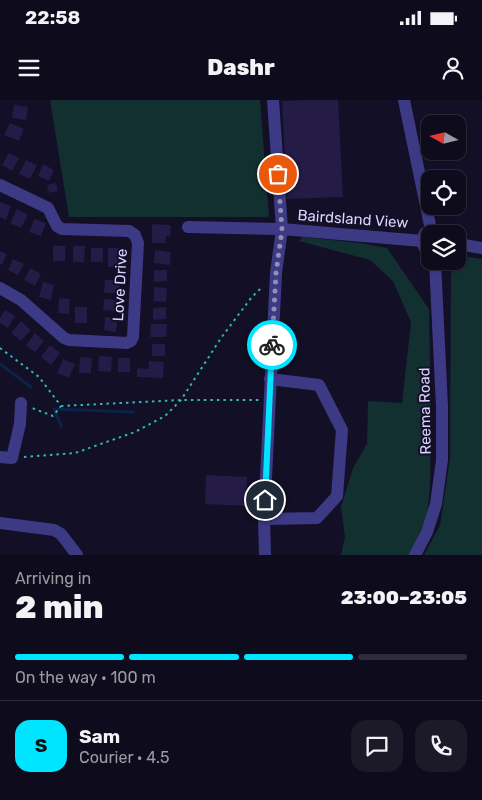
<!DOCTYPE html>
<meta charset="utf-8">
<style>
:root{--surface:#0e0b1c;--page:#1c1929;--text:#f1f3f6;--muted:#9b9ba3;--line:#2e2b3b;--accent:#00e5ff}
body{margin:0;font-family:Rubik,sans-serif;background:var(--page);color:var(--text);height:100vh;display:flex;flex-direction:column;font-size:19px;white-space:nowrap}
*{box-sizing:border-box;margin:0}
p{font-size:16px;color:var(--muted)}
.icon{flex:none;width:28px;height:28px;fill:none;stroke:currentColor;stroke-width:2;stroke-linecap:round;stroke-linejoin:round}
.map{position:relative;height:455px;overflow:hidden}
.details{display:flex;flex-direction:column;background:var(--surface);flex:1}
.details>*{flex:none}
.needle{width:32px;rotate:278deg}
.tools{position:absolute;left:421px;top:15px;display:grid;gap:10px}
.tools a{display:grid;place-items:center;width:45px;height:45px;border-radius:10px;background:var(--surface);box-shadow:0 1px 4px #0004,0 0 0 1px var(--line);font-size:25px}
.pin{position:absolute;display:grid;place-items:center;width:42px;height:42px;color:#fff;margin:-21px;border:2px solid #fff;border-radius:50%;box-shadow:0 1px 5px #0007}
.courier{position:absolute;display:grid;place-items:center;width:50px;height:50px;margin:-25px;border:4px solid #00e5ff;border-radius:50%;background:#fff;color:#222;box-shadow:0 1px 6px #0007}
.head em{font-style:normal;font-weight:800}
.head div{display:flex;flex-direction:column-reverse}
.head{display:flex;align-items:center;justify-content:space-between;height:85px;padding:0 15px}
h1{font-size:32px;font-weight:800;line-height:38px}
.bar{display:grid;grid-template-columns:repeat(4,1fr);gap:8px 5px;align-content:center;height:60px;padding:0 15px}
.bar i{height:6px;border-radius:4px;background:var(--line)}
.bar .on{background:var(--accent)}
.bar p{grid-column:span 4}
.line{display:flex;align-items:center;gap:12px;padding:0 15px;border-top:1px solid var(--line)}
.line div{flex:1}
.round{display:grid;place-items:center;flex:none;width:52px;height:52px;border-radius:15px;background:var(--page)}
.status{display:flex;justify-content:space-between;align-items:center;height:35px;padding:0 25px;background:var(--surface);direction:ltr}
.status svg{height:14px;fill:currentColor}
header{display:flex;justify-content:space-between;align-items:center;height:65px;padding:0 15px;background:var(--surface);font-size:22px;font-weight:800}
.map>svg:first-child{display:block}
.green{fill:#12302f}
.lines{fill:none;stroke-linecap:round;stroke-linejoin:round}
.stream{stroke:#0c2248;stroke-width:3}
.building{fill:#241b47}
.path{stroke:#2fb8b0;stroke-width:2;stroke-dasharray:2.5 4;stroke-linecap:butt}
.minor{stroke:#3d3a85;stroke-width:12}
.done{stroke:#948fb3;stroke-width:5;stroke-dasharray:0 9}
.route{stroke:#00e5ff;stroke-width:6}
.labels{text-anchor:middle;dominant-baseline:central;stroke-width:4;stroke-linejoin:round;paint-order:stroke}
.street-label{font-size:15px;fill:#d9d4ff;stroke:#130f26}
</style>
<div class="status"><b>22:58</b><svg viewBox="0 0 49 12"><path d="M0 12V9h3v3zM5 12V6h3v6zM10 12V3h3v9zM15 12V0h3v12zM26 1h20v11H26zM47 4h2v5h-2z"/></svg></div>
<header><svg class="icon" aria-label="menu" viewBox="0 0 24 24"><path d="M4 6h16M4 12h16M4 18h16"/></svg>Dashr<svg class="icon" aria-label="person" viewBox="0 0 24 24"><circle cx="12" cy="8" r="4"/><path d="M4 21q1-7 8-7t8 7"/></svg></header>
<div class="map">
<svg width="482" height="455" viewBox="0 0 482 455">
<rect width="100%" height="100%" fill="#130f26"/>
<path class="green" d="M50,0H260L269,117H69Z
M302,137L360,143L387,148L429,209L431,313L430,386L427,417L409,455H341L345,437L341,407L353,368L367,344L368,301L402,303L411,222L393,181L370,160L299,141Z
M459,156L482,159V455H424L440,425L450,359L451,164L454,161H458Z"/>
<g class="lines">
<path class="stream" d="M0,264L31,287
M61,326L54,309L133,312"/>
</g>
<path class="building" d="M305,0H338L343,97L287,99L282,1Z
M14,5L28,7L26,20L12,18Z
M10,23L24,29L19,41L4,35Z
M9,53L19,58L12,71L2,65Z
M26,60L37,65L30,79L19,74Z
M43,64L54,70L49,81L38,76Z
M56,83L58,91L49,93L47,85Z
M0,102L11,106L6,120L0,117Z
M17,109L28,115L21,128L10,123Z
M34,119L46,123L41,136L29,132Z
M152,124L171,125L170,136H166V143H152Z
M53,146H65V161H53Z
M73,146H85L84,162H73Z
M91,148H103V162H91Z
M108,148H123L122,168L108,167Z
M155,150L171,152L170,165L154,163Z
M0,151L7,154L2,165L0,164Z
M13,159L24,164L18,175L8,170Z
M30,168L41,174L35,186L24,180Z
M154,170H167V181L154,182Z
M105,180H120L119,193H104Z
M43,182L54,185L51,200L39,197Z
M154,187L167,188L166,202L154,201Z
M59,198L70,199L69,214L58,213Z
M104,199L119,200L118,211L103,210Z
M75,207H87V223H75Z
M166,207V219L153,220V208Z
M5,210L15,216L8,228L0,223V218Z
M105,217L118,218L116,232L104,230Z
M21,221L31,230L21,241L11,233Z
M151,224H167L166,237H150Z
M35,233L44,241L35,252L26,245Z
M152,244H165V256H152Z
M50,245L60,253L51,265L41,257Z
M99,256L112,257L111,272L98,271Z
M80,257L92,258L91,273H79Z
M118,258H130V272H118Z
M63,259L75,264L69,278L57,273Z
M149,261L164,262L163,278L137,277V268L149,269Z
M206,375L247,377L246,406L205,404Z"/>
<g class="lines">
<path class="path" d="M0,248L39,277L61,306L53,316L32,308
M61,306L181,300H259
M24,357L75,353L135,332L165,316L181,300L221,238L251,198L263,186"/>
<path class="minor" d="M404,0L431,130
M0,85L48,108L57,126L62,129L129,131L135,135L138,143L133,237L131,241L127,243L69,240L64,238L21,200L0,188
M188,127L282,129L422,141
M458,144L482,148
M430,152C422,148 421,141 425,133L435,130L443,134
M0,357L12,358L20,324L21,303
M264,419L317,418L337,396L342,330L319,285L270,279
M0,423L54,430L61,434L77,455
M265,455L264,419L276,173L282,129L273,0
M415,455L427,432L436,404L442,360V307L435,161"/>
</g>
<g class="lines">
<path class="done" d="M272,245L276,173L282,130L278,74"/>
<path class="route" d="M265,400L272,245"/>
</g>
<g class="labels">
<g class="street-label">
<text transform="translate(353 119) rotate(4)">Bairdsland View</text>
<text transform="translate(120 185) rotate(-87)">Love Drive</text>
<text transform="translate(425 311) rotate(-91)">Reema Road</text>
</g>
</g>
</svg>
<div class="tools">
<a><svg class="needle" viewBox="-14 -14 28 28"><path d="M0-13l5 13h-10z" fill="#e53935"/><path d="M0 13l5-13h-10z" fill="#9b9ba3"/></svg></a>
<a><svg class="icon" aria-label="locate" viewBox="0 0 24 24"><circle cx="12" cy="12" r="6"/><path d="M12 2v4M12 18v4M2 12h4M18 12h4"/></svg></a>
<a><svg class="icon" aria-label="layers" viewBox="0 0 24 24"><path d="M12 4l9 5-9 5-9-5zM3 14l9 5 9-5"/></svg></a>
</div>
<div class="pin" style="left:278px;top:74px;background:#ea580c"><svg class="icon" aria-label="bag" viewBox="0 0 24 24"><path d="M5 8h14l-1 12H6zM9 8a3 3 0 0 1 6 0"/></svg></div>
<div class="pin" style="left:265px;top:400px;background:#1f2937"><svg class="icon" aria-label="home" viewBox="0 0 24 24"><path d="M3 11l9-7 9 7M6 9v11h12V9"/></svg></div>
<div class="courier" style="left:272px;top:245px"><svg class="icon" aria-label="bike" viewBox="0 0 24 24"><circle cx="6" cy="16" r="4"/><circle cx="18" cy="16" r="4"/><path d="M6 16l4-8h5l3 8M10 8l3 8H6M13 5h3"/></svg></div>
</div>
<section class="details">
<div class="head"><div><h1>2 min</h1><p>Arriving in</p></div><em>23:00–23:05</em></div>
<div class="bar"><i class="on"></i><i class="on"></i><i class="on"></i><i></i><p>On the way · 100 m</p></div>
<div class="line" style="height:90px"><b class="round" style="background:var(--accent);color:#111">S</b><div><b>Sam</b><p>Courier · 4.5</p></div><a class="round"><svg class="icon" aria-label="chat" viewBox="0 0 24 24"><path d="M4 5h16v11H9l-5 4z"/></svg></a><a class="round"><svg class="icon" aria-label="phone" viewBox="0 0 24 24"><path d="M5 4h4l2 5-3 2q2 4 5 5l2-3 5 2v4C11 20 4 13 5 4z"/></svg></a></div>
</section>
